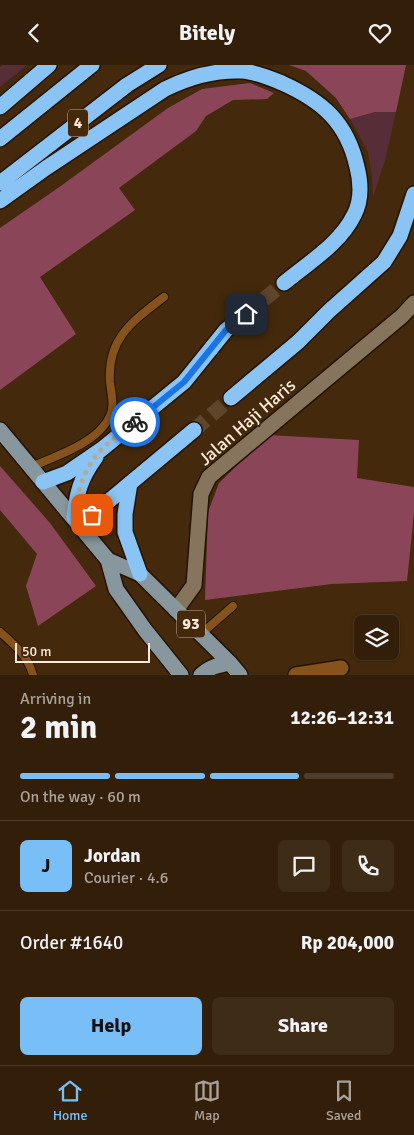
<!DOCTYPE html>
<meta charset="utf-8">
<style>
:root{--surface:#331f09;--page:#3e2c17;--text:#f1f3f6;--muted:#a9a29c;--line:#4e3d2a;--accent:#78bff8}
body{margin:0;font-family:Signika,sans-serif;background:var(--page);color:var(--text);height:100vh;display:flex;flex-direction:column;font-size:19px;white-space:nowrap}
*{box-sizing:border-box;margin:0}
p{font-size:16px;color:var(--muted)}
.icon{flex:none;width:28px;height:28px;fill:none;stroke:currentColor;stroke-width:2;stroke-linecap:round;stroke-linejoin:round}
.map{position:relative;height:610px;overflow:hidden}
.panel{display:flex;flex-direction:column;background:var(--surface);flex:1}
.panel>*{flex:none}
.buttons{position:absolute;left:354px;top:550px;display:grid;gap:10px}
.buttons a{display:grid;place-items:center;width:45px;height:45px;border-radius:8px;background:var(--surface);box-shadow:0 1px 4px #0004,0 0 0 1px var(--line);font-size:25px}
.scale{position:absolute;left:15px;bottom:12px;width:135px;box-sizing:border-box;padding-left:5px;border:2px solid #fbe9d9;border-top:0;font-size:14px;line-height:18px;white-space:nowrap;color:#fbe9d9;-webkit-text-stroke:4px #44290c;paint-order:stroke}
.pin{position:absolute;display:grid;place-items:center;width:42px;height:42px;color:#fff;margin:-21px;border-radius:10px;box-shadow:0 2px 8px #0006}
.courier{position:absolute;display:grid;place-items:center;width:50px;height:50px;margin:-25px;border:4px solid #1a73e8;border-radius:50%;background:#fff;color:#222;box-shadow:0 1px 6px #0007}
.summary em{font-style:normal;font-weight:800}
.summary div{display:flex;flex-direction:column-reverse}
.summary{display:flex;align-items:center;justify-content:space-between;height:85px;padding:0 20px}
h1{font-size:32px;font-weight:800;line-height:38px}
.bar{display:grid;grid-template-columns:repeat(4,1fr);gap:8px 5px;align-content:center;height:60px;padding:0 20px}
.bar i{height:6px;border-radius:4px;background:var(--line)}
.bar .active{background:var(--accent)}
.bar p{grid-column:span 4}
.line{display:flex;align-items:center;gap:12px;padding:0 20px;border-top:1px solid var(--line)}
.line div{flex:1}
.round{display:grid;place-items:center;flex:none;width:52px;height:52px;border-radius:8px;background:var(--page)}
.action{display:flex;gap:10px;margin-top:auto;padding:10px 20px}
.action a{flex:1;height:58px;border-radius:8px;background:var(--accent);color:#111;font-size:20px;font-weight:800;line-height:58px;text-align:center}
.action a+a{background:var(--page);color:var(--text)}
header{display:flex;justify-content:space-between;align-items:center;height:65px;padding:0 20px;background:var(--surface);font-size:22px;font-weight:800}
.tabs{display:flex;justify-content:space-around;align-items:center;height:70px;border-top:1px solid var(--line);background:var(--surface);font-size:14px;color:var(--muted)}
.tabs a{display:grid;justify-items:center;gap:2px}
.tabs .active{color:var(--accent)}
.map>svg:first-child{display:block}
.green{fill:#572d38}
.forest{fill:#8b4559}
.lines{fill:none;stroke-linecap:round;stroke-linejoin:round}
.highway-tunnel{stroke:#5f462b;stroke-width:15;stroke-dasharray:15 8;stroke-linecap:butt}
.lane-casing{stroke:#241304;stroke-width:10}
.street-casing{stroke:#241304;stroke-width:18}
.secondary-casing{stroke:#241304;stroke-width:18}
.primary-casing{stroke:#241304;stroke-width:18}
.highway-casing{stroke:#241304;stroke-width:18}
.lane{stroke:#85531b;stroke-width:8}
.street{stroke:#85531b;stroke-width:15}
.secondary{stroke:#86755c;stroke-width:15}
.primary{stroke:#87979d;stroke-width:15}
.highway{stroke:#89c4f4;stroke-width:15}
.done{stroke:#bba691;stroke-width:5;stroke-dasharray:0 9}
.route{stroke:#1a73e8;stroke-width:6}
.labels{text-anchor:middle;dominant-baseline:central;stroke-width:4;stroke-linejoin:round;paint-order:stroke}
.shield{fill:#44290c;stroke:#c4af9c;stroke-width:1}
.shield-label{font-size:16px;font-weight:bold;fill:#fbe9d9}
.street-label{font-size:18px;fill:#fbe9d9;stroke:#44290c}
</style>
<header><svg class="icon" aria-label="back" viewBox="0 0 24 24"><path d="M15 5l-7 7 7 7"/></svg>Bitely<svg class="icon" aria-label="heart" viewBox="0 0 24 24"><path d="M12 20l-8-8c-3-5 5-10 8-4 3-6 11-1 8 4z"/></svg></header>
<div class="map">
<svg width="414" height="610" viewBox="0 0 414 610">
<rect width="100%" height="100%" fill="#44290c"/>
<path class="green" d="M2,0H27L0,22V2Z
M375,47H396L385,95L373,132L372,112L368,87L350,54Z"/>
<path class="forest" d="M289,0H406L396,47H375L350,54L336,33L306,6Z
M250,18L274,28L267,34L233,35L206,51L196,66L119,123L135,145L40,212L76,269L0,325V163L58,123L168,43L202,24Z
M268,370L359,375L357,413L414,422V448L407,516L332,519L205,535L208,447L219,418Z
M0,401L50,458L96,521L38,561L26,521L37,489L0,445Z"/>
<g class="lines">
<path class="highway-tunnel" d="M246,249L284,218
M194,365L231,333"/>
<g class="lane-casing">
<path id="lane" d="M31,402C56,391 98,378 110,351C115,341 111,328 110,317C107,273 133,256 164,232
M0,567C15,580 28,591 33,610
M201,569L233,541"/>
</g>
<g class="street-casing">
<path id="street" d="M296,610L341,603"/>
</g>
<g class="secondary-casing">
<path id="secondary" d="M176,545L194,520L201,429L209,412L402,251L414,238"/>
</g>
<g class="primary-casing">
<path id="primary" d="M0,365L108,495L116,524L145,565L181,610
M108,495L140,509L230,598L240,610
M201,610C210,602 218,600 230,598"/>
</g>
<g class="highway-casing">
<path id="highway" d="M0,42L49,0
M0,74L92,0
M0,118L127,20L159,0
M0,136L46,103L165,24C189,12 216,5 242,6C256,7 270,13 282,18C322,36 347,57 357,102C361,118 362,135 354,150C340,179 308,198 284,218
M231,333L298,277L329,246L384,197L400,171L414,129
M43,417L67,408L102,384L184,317L226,265L246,249
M130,418L125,449V467L140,509
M74,453C77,427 80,414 96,392
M80,460L194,365"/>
</g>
<use href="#lane" class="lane"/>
<use href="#street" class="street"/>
<use href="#secondary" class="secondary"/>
<use href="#primary" class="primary"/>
<use href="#highway" class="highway"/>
</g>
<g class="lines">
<path class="done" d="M92,450L80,460L74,453C77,427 83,404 102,384C111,374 125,366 135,357"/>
<path class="route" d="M135,357L184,317L226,265L246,249"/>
</g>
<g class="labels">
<g class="shield">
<rect x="68" y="44.5" width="20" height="27" rx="4"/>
<rect x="177" y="545.5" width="28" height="27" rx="4"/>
</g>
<g class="shield-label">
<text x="78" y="58">4</text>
<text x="191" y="559">93</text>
</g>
<g class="street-label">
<text transform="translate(247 357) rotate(-41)">Jalan Haji Haris</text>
</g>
</g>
</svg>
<div class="buttons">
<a><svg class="icon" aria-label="layers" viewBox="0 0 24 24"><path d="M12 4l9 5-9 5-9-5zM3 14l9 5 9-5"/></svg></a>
</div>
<div class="scale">50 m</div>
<div class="pin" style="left:92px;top:450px;background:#ea580c"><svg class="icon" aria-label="bag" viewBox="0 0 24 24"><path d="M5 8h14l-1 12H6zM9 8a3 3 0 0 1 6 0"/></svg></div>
<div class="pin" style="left:246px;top:249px;background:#1f2937"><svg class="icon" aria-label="home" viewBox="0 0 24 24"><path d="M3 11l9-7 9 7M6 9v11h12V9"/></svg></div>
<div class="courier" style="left:135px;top:357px"><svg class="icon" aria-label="bike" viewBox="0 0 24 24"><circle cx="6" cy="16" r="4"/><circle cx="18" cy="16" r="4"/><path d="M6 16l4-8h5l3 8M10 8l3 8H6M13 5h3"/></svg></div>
</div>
<section class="panel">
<div class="summary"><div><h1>2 min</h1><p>Arriving in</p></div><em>12:26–12:31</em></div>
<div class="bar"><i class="active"></i><i class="active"></i><i class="active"></i><i></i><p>On the way · 60 m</p></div>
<div class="line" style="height:90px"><b class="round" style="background:var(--accent);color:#111">J</b><div><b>Jordan</b><p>Courier · 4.6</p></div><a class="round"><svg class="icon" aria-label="chat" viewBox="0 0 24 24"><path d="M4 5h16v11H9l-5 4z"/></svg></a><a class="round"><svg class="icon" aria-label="phone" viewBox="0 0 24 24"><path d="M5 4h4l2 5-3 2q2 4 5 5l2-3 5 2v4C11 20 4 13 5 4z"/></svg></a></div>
<div class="line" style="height:65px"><div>Order #1640</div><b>Rp 204,000</b></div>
<div class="action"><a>Help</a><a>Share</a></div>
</section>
<nav class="tabs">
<a class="active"><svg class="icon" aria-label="home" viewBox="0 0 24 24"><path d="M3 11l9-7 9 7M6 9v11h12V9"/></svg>Home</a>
<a><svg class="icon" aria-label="map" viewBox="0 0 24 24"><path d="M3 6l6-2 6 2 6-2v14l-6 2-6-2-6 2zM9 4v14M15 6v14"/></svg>Map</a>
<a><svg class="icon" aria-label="saved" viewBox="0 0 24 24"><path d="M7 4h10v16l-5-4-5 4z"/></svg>Saved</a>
</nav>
